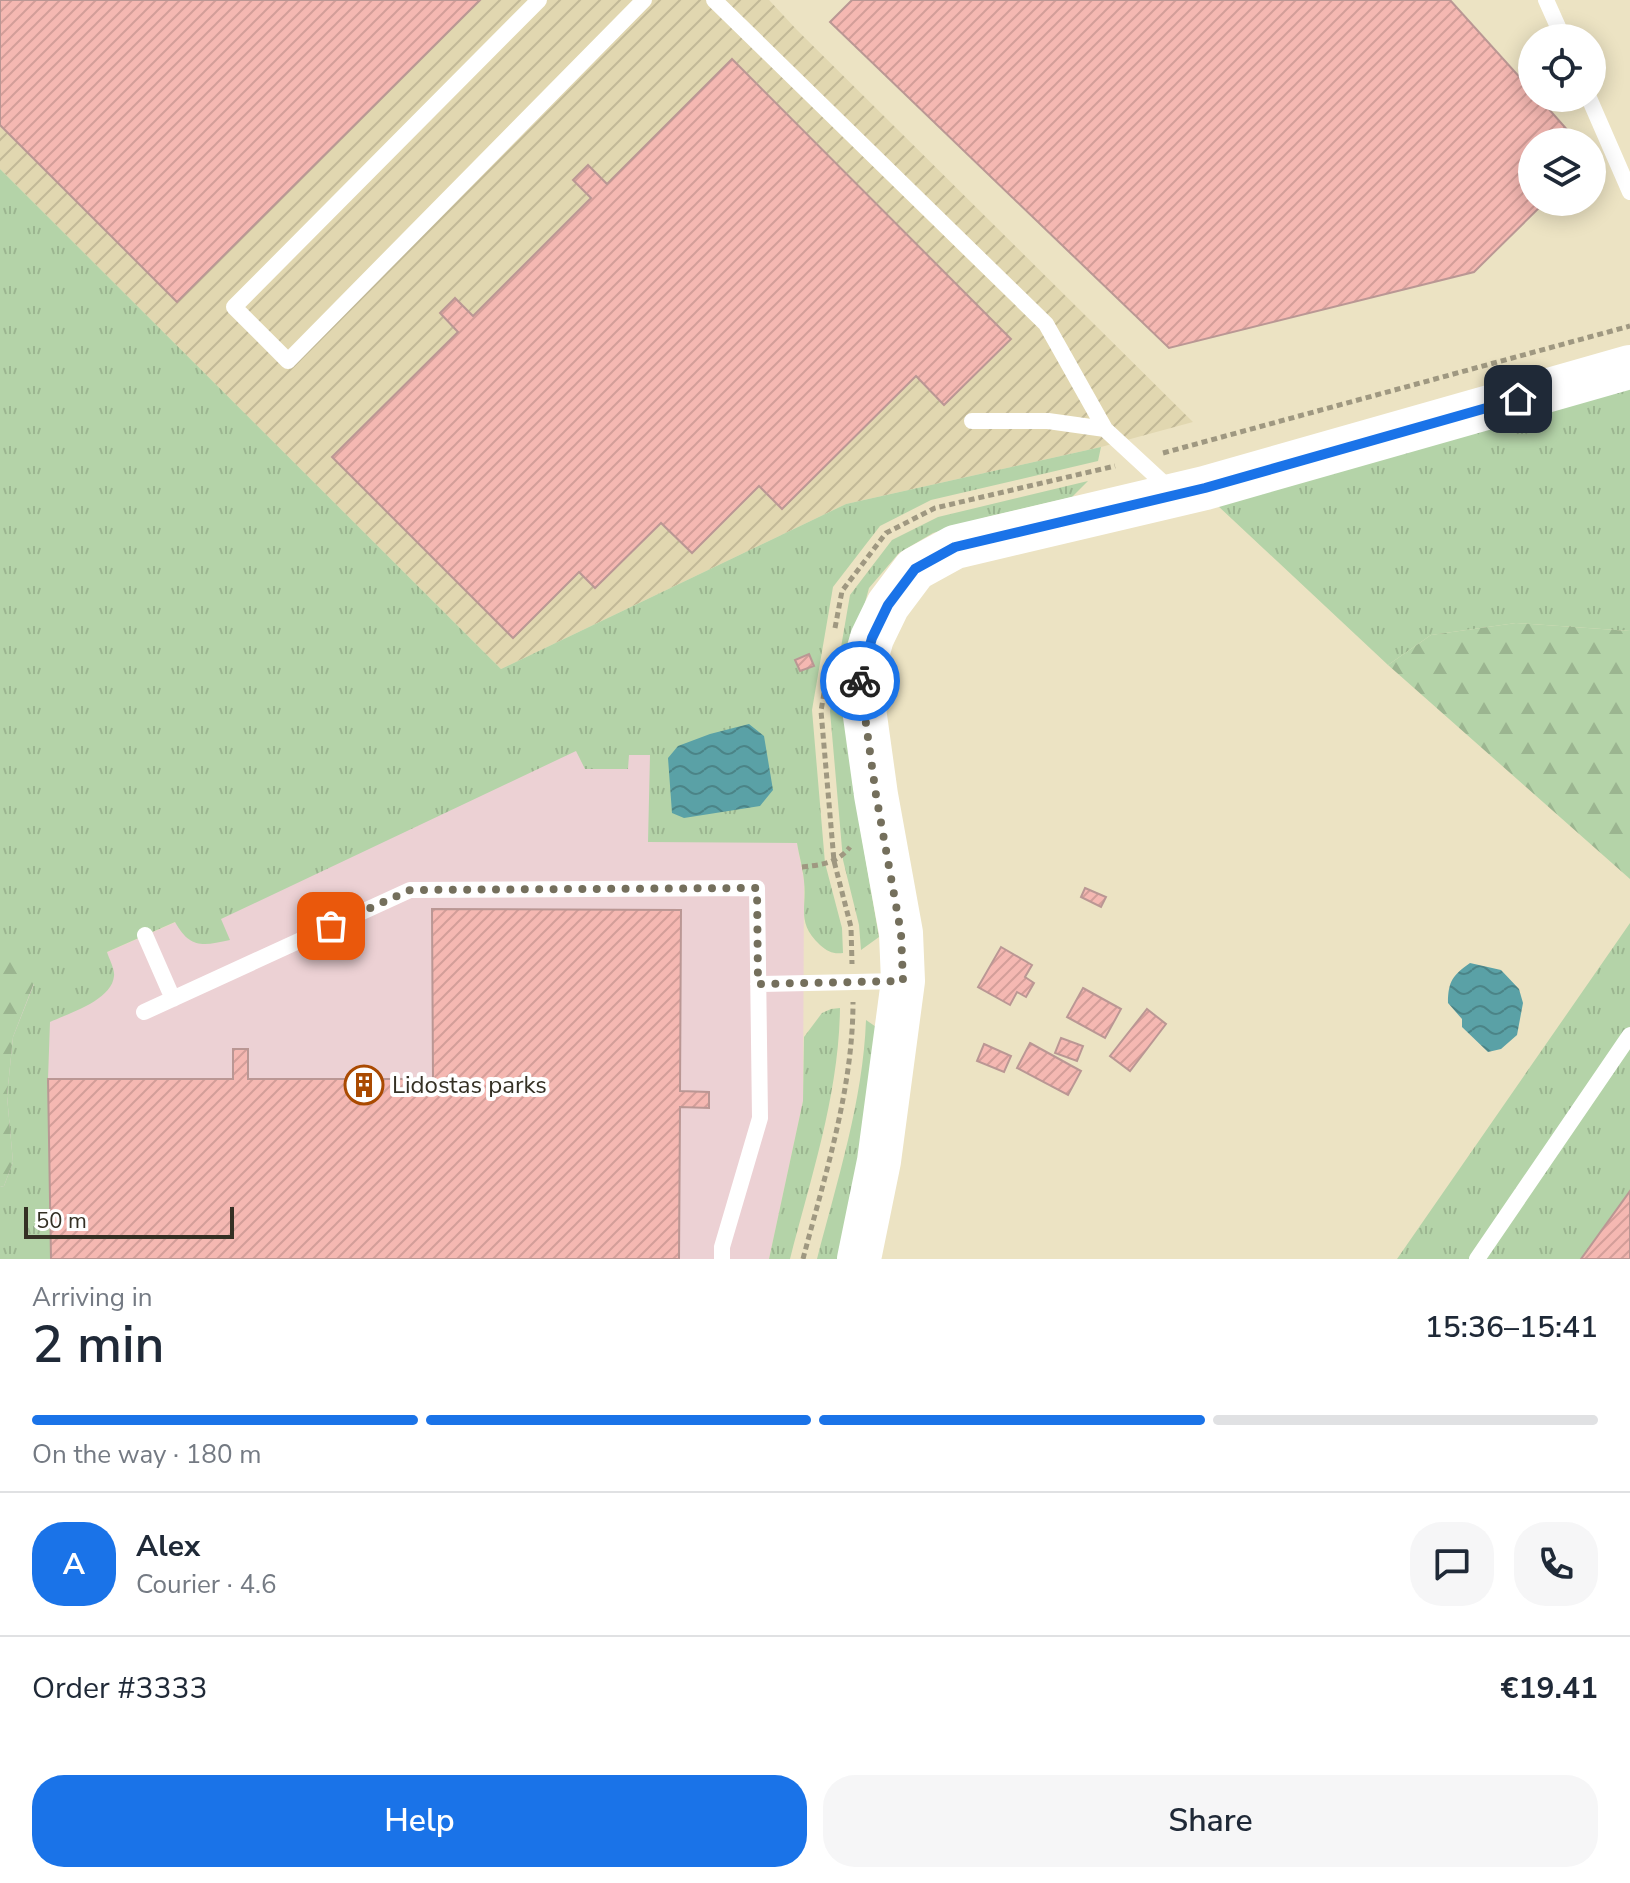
<!DOCTYPE html>
<meta charset="utf-8">
<style>
:root{--surface:#fff;--page:#f6f6f7;--text:#1f2937;--muted:#747a83;--line:#e0e1e3;--accent:#1a73e8}
body{margin:0;font-family:"Nunito Sans",sans-serif;background:var(--page);color:var(--text);height:100vh;display:flex;flex-direction:column;font-size:30px;white-space:nowrap}
*{box-sizing:border-box;margin:0}
p{font-size:26px;color:var(--muted)}
.icon{flex:none;width:44px;height:44px;fill:none;stroke:currentColor;stroke-width:2;stroke-linecap:round;stroke-linejoin:round}
.map{position:relative;height:1259px;overflow:hidden}
.sheet{display:flex;flex-direction:column;background:var(--surface);flex:1}
.sheet>*{flex:none}
.fabs{position:absolute;left:1518px;top:24px;display:grid;gap:16px}
.fabs a{display:grid;place-items:center;width:88px;height:88px;border-radius:50%;background:var(--surface);box-shadow:0 4px 20px #0003;font-size:40px}
.scale{position:absolute;left:24px;bottom:20px;width:210px;box-sizing:border-box;padding-left:8px;border:4px solid #343024;border-top:0;font-size:22px;line-height:28px;white-space:nowrap;color:#343024;-webkit-text-stroke:6px #fff;paint-order:stroke}
.pin{position:absolute;display:grid;place-items:center;width:68px;height:68px;color:#fff;margin:-34px;border-radius:16px;box-shadow:0 4px 12px #0006}
.courier{position:absolute;display:grid;place-items:center;width:80px;height:80px;margin:-40px;border:6px solid #1a73e8;border-radius:50%;background:#fff;color:#222;box-shadow:0 2px 10px #0007}
.summary em{font-style:normal;font-weight:600}
.summary div{display:flex;flex-direction:column-reverse}
.summary{display:flex;align-items:center;justify-content:space-between;height:136px;padding:0 32px}
h1{font-size:52px;font-weight:600;line-height:60px}
.bar{display:grid;grid-template-columns:repeat(4,1fr);gap:12px 8px;align-content:center;height:96px;padding:0 32px}
.bar i{height:10px;border-radius:6px;background:var(--line)}
.bar .selected{background:var(--accent)}
.bar p{grid-column:span 4}
.line{display:flex;align-items:center;gap:20px;padding:0 32px;border-top:2px solid var(--line)}
.line div{flex:1}
.round{display:grid;place-items:center;flex:none;width:84px;height:84px;border-radius:32px;background:var(--page)}
.primary-button{display:flex;gap:16px;margin-top:auto;padding:16px 32px}
.primary-button a{flex:1;height:92px;border-radius:32px;background:var(--accent);color:#fff;font-size:32px;font-weight:600;line-height:92px;text-align:center}
.primary-button a+a{background:var(--page);color:var(--text)}
.map>svg:first-child{display:block}
.commercial{fill:#ecd1d4}
.industrial{fill:url(#industrial-furrows)}
.grass{fill:url(#grass-tufts)}
.forest{fill:url(#forest-firs)}
.water{fill:url(#water-waves)}
.building{fill:url(#building-hatch);stroke:#ba9794;stroke-width:2}
.lines{fill:none;stroke-linecap:round;stroke-linejoin:round}
.path{stroke:#9f9881;stroke-width:5;stroke-dasharray:6 4;stroke-linecap:butt}
.lane{stroke:#fff;stroke-width:16}
.secondary{stroke:#fff;stroke-width:44}
.done{stroke:#746f5c;stroke-width:8;stroke-dasharray:0 14.4}
.route{stroke:#1a73e8;stroke-width:10}
.labels{text-anchor:middle;dominant-baseline:central;stroke-width:8;stroke-linejoin:round;paint-order:stroke}
.poi-label{font-size:24px;fill:#343024;stroke:#fff;text-anchor:start}
</style>
<div class="map">
<svg width="1630" height="1259" viewBox="0 0 1630 1259">
<defs>
<pattern id="industrial-furrows" width="10" height="10" patternUnits="userSpaceOnUse" patternTransform="scale(2)"><rect width="10" height="10" fill="#e1d7b0"/><path d="M-1 1l2-2M0 10L10 0M9 11l2-2" fill="none" stroke="#c2b997"/></pattern>
<pattern id="grass-tufts" width="24" height="20" patternUnits="userSpaceOnUse" patternTransform="scale(2)"><rect width="24" height="20" fill="#b4d3a8"/><path d="M3 7l-1-3M5 7V3M7 7l1-3M15 17l-1-3M17 17v-4M19 17l1-3" fill="none" stroke="#9bb590"/></pattern>
<pattern id="forest-firs" width="22" height="20" patternUnits="userSpaceOnUse" patternTransform="scale(2)"><rect width="22" height="20" fill="#b4d3a8"/><path d="M5 1l3.5 6h-7zM16 11l3.5 6h-7z" fill="#9bb590"/></pattern>
<pattern id="water-waves" width="16" height="10" patternUnits="userSpaceOnUse" patternTransform="scale(2)"><rect width="16" height="10" fill="#5aa1a6"/><path d="M0 5q4-4 8 0t8 0" fill="none" stroke="#4b8487"/></pattern>
<pattern id="building-hatch" width="6" height="6" patternUnits="userSpaceOnUse" patternTransform="scale(2)"><rect width="6" height="6" fill="#f5b8b2"/><path d="M-1 1l2-2M0 6l6-6M5 7l2-2" fill="none" stroke="#d39e99"/></pattern>
</defs>
<rect width="100%" height="100%" fill="#ece3c3"/>
<path class="commercial" d="M739,668L797,843L804,881L803,1101L769,1259H0V999L176,922Z"/>
<path class="industrial" d="M0,0H769L797,30L1193,422L1101,447L846,504L501,669L0,169Z"/>
<path class="grass" d="M0,169L501,669L846,504L1101,447L1098,461L931,500L880,526L833,587L812,710L825,863L842,928L843,953C833,954 828,952 820,945C796,922 807,909 804,881C803,868 799,856 797,843L648,842L650,755H629L628,769H585L576,751L221,919L230,940C203,946 190,949 175,922L107,952C109,959 115,969 114,976C112,1000 70,1013 50,1022L48,1079L51,1259H0V1187L4,1186L13,1162L7,1096L13,1037L34,984L0,999Z
M1630,387V631L1516,623L1431,635L1388,665L1217,505Z
M1088,481L1072,497L987,517L933,533L899,553L869,588L853,647L852,780L879,937L861,950L859,925L843,860L830,711L850,595L892,540L938,517Z
M1630,923V1259H1397Z
M840,1008C839,1094 811,1177 790,1259H769L803,1101L804,1037L822,1013L831,1009Z
M866,1020L882,1031L844,1259H817C837,1181 863,1101 866,1020Z"/>
<path class="forest" d="M1516,623L1630,631V879L1388,665L1431,635Z
M3,952L34,983L13,1037L7,1096L13,1162L4,1186L0,1187V954Z"/>
<path class="water" d="M749,724L764,736L773,790L760,806L684,818L672,813L668,758L678,746L710,734Z
M1470,963L1501,970L1519,989L1523,1003L1517,1035L1501,1049L1488,1052L1462,1027V1019L1448,1003C1448,981 1453,975 1470,963Z"/>
<path class="building" d="M0,0H480L177,302L0,125Z
M852,0H1450L1532,91V98H1539L1578,142H1532V202H1545L1474,272L1169,348L830,22Z
M732,59L1011,339L944,405L916,376L782,509L759,486L692,553L661,523L595,588L579,572L513,638L332,457L458,332L440,313L455,298L473,316L591,198L573,180L588,165L607,184Z
M809,654L814,666L800,671L795,660Z
M1085,888L1106,897L1101,907L1081,897Z
M432,909L681,910L680,1091L709,1092V1108L680,1107L679,1259H51L48,1079H233V1049H248V1079H433Z
M1001,947L1032,965L1025,977L1034,983L1026,997L1017,992L1010,1005L978,987Z
M1083,988L1121,1009L1105,1038L1067,1017Z
M1147,1009L1166,1024L1130,1071L1110,1056Z
M1061,1038L1083,1046L1077,1061L1055,1053Z
M1030,1043L1081,1071L1068,1095L1017,1068Z
M984,1044L1011,1056L1004,1072L977,1061Z
M1630,1191V1259H1581Z"/>
<g class="lines">
<path class="path" d="M1163,453L1630,326
M835,628L842,591L886,533L935,508L1115,466
M824,693L821,711L834,861L851,927L852,964
M802,867C821,865 838,863 850,847
M803,1259C825,1175 853,1089 853,1002"/>
<path class="lane" d="M539,0L234,307L288,361L644,0
M714,0L1046,324L1105,429L1171,490
M1546,0L1563,38
M1589,98L1630,192
M972,421H1048L1105,429
M145,935L173,999
M758,984L901,981
M144,1012L410,890L757,888L760,1118L722,1247V1259
M1477,1259L1630,1035"/>
<path class="secondary" d="M859,1259L879,1161L903,981L901,933L876,795L860,680L872,638L888,605L915,569L955,547L1205,488L1630,367"/>
</g>
<g class="lines">
<path class="done" d="M331,926L410,890L757,888L758,984L903,981L901,933L876,795L860,681"/>
<path class="route" d="M860,681L872,638L888,605L915,569L955,547L1205,488L1518,399"/>
</g>
<defs>
<g id="building-ring" transform="scale(2)"><circle r="9.5" fill="#fff" stroke="#aa4a01" stroke-width="1.5"/><path d="M-4-6H4V6H1V3H-1V6H-4ZM-2.5-4.3h1.7v1.8h-1.7ZM.8-4.3h1.7v1.8H.8ZM-2.5-1h1.7V.8h-1.7ZM.8-1h1.7V.8H.8Z" fill="#aa4a01"/></g>
</defs>
<g fill-rule="evenodd">
<use href="#building-ring" x="364" y="1085"/>
</g>
<g class="labels">
<g class="poi-label">
<text x="392" y="1085">Lidostas parks</text>
</g>
</g>
</svg>
<div class="fabs">
<a><svg class="icon" aria-label="locate" viewBox="0 0 24 24"><circle cx="12" cy="12" r="6"/><path d="M12 2v4M12 18v4M2 12h4M18 12h4"/></svg></a>
<a><svg class="icon" aria-label="layers" viewBox="0 0 24 24"><path d="M12 4l9 5-9 5-9-5zM3 14l9 5 9-5"/></svg></a>
</div>
<div class="scale">50 m</div>
<div class="pin" style="left:331px;top:926px;background:#ea580c"><svg class="icon" aria-label="bag" viewBox="0 0 24 24"><path d="M5 8h14l-1 12H6zM9 8a3 3 0 0 1 6 0"/></svg></div>
<div class="pin" style="left:1518px;top:399px;background:#1f2937"><svg class="icon" aria-label="home" viewBox="0 0 24 24"><path d="M3 11l9-7 9 7M6 9v11h12V9"/></svg></div>
<div class="courier" style="left:860px;top:681px"><svg class="icon" aria-label="bike" viewBox="0 0 24 24"><circle cx="6" cy="16" r="4"/><circle cx="18" cy="16" r="4"/><path d="M6 16l4-8h5l3 8M10 8l3 8H6M13 5h3"/></svg></div>
</div>
<section class="sheet">
<div class="summary"><div><h1>2 min</h1><p>Arriving in</p></div><em>15:36–15:41</em></div>
<div class="bar"><i class="selected"></i><i class="selected"></i><i class="selected"></i><i></i><p>On the way · 180 m</p></div>
<div class="line" style="height:144px"><b class="round" style="background:var(--accent);color:#fff">A</b><div><b>Alex</b><p>Courier · 4.6</p></div><a class="round"><svg class="icon" aria-label="chat" viewBox="0 0 24 24"><path d="M4 5h16v11H9l-5 4z"/></svg></a><a class="round"><svg class="icon" aria-label="phone" viewBox="0 0 24 24"><path d="M5 4h4l2 5-3 2q2 4 5 5l2-3 5 2v4C11 20 4 13 5 4z"/></svg></a></div>
<div class="line" style="height:104px"><div>Order #3333</div><b>€19.41</b></div>
<div class="primary-button"><a>Help</a><a>Share</a></div>
</section>
